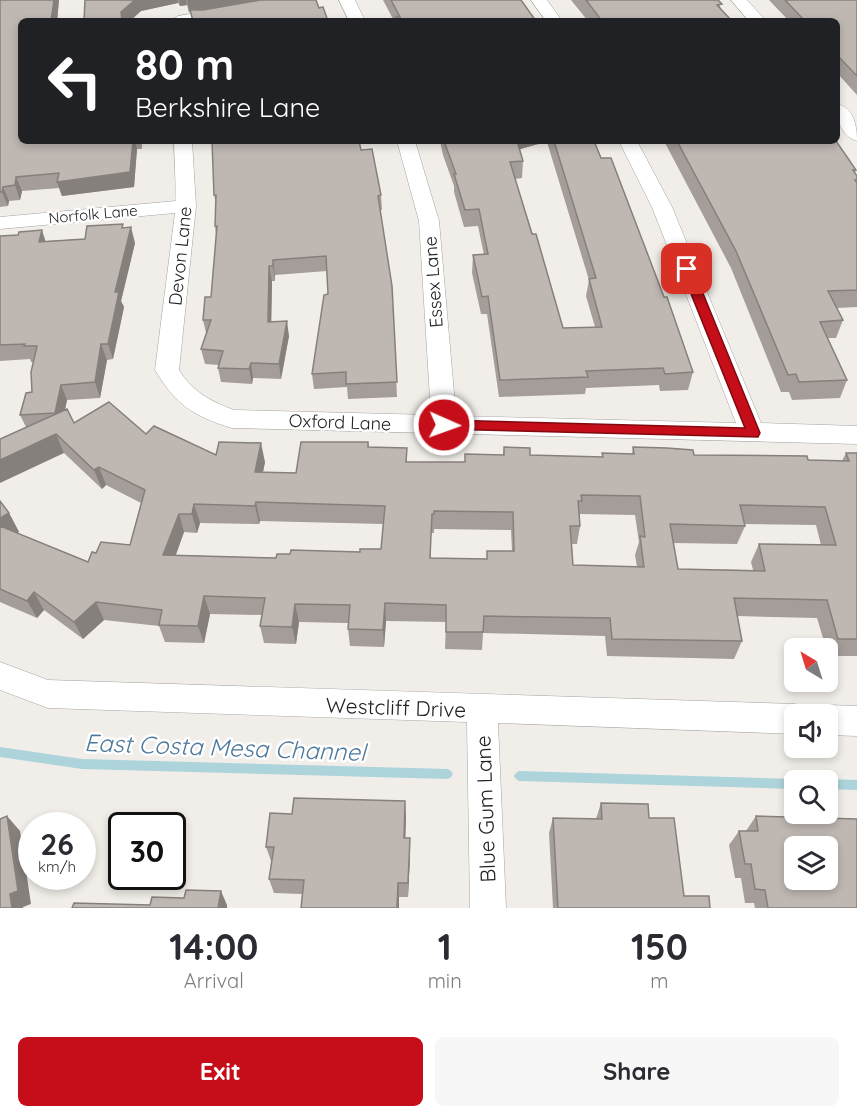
<!DOCTYPE html>
<html lang="en">
<head>
<meta charset="utf-8">
<style>
	:root { --surface:#fff; --page:#f7f7f7; --text:#2b2b33; --muted:#7c7c81; --accent:#c50e19 }
	body { margin:0; font-family:Quicksand,sans-serif; background:var(--page); color:var(--text); height:100vh; display:flex; flex-direction:column; font-size:22px; white-space:nowrap }
	* { box-sizing:border-box; margin:0 }
	p { font-size:20px; color:var(--muted) }
	.icon { flex:none; width:33px; height:33px; fill:none; stroke:currentColor; stroke-width:2; stroke-linecap:round; stroke-linejoin:round }
	.map { position:relative; height:908px; overflow:hidden }
	.side { display:flex; flex-direction:column; background:var(--surface); flex:1 }
	.side>* { flex:none }
	.banner { position:absolute; left:18px; top:18px; width:822px; height:126px; border-radius:9px; box-shadow:0 3px 9px #0003; background:#202124; color:#fff; overflow:hidden }
	.needle { width:39px; rotate:322deg }
	.buttons { position:absolute; left:784px; top:638px; display:grid; gap:12px }
	.buttons a { display:grid; place-items:center; width:54px; height:54px; border-radius:9px; background:var(--surface); box-shadow:0 3px 9px #0003; font-size:30px }
	.speed { position:absolute; left:18px; top:812px; display:flex; gap:12px; font-size:30px; font-weight:700; text-align:center }
	.speed>* { display:grid; place-content:center; width:78px; height:78px; border-radius:50%; background:var(--surface); box-shadow:0 3px 9px #0003; line-height:1 }
	.speed small { font-size:15px; font-weight:400 }
	.speed .limit { border:3px solid #111; border-radius:9px; background:#fff; color:#111 }
	.pin { position:absolute; display:grid; place-items:center; width:51px; height:51px; color:#fff; margin:-26px; border-radius:12px; box-shadow:0 3px 9px #0006 }
	.me { position:absolute; width:66px; margin:-33px; rotate:92deg; stroke-linejoin:round; filter:drop-shadow(0 0 4px #0008) }
	.turn { display:flex; align-items:center; gap:21px; height:126px; padding:0 18px; font-size:27px }
	.turn .icon { width:78px; height:78px; stroke-width:2.5 }
	.turn b { display:block; font-size:42px; line-height:51px }
	.eta { display:flex; justify-content:space-evenly; align-items:center; height:102px; text-align:center }
	.eta b { font-size:36px; font-weight:700; line-height:42px }
	.button { display:flex; gap:12px; margin-top:auto; padding:12px 18px }
	.button a { flex:1; height:69px; border-radius:9px; background:var(--accent); color:#fff; font-size:24px; font-weight:700; line-height:69px; text-align:center }
	.button a+a { background:var(--page); color:var(--text) }
	.map>svg:first-child { display:block }
	.lines { fill:none; stroke-linecap:round; stroke-linejoin:round }
	.stream { fill:#add3db; fill-rule:evenodd }
	.minor-casing { stroke:#a3a3a3; stroke-width:1 }
	.minor { fill:#fff; fill-rule:evenodd }
	.wall { fill:#a49d99; fill-rule:evenodd }
	.shaded-wall { fill:#86807d }
	.building { fill:#bfb7b2; stroke:#86807d; stroke-width:1.5; fill-rule:evenodd }
	.route { fill:#c50e19; stroke:#800910; stroke-width:1.5 }
	.labels { text-anchor:middle; dominant-baseline:central; stroke-width:5; stroke-linejoin:round; paint-order:stroke }
	.far-street-label { font-size:15px; fill:#222; stroke:#fff }
	.street-label { font-size:18px; fill:#222; stroke:#fff }
	.near-street-label { font-size:21px; fill:#222; stroke:#fff }
	.near-water-label { font-size:24px; font-style:italic; fill:#4c799c; stroke:#fff }
</style>
</head>
<body>
<div class="map">
<svg width="857" height="908" viewBox="0 0 857 908">
	<rect width="100%" height="100%" fill="#f1eee9"/>
	<g class="lines">
		<g class="stream">
			<polygon points="0,747 82,759 448,769 451,771 453,774 451,777 448,779 82,769 0,757"/>
			<polygon points="519,771 795,779 797,780 795,780 795,789 519,781 516,779 514,776 516,773"/>
			<polygon points="828,779 857,780 857,790 828,789 828,780 826,780"/>
		</g>
		<g class="minor-casing">
			<g id="minor">
				<polygon points="339,0 355,0 365,21 349,21"/>
				<polygon points="531,0 547,0 562,21 546,21"/>
				<polygon points="731,0 747,0 766,21 749,21"/>
				<polygon points="226,8 234,13 232,16 206,21 170,21 178,16"/>
				<path d="M837,104C854,108 857,126 857,141C840,136 837,118 837,104Z"/>
				<path d="M174,141H192L196,206L179,370C193,392 210,401 234,410L431,415L419,221L397,141H415L439,221L456,416L736,423L652,207L619,141H637L672,207L761,423L857,426V444L232,428C193,416 176,405 155,370L175,213L0,229V217L176,201Z"/>
				<polygon points="0,662 48,680 795,704 806,709 808,714 795,714 795,734 498,723 506,908 470,908 467,722 48,708 0,690"/>
				<polygon points="828,705 857,706 857,736 828,735 828,714 815,714 817,710"/>
			</g>
		</g>
		<use href="#minor" class="minor"/>
	</g>
	<g class="wall">
		<polygon points="0,0 59,0 57,21 21,21 21,141 142,141 142,149 137,149 134,187 62,196 59,188 22,191 20,200 9,201 8,206 0,207"/>
		<polygon points="85,0 259,0 319,8 328,21 192,21 191,12 189,12 187,5 180,6 178,3 141,11 130,21 84,21"/>
		<polygon points="383,0 521,0 536,21 394,21"/>
		<polygon points="571,0 718,0 721,9 732,21 588,21"/>
		<polygon points="769,0 857,0 857,95 837,73 837,21 789,21"/>
		<path d="M440,141H594L693,372L688,390L660,391L659,385L586,388L585,394L499,397L487,314H481L472,273L473,255H484L478,226L464,227L454,192V186L443,155ZM547,142L589,280L586,296L595,327L563,328L515,179L522,178L523,161L520,149Z"/>
		<polygon points="664,141 836,141 856,170 855,173 857,176 857,307 837,308 843,320 836,338 828,338 847,380 840,398 792,400 789,392 781,392 731,268"/>
		<polygon points="361,150 381,195 382,210 380,210 392,286 397,397 348,399 347,387 314,389 312,374 328,294 327,271 275,275 275,281 272,281 271,322 289,336 281,379 253,378 252,384 221,382 218,368 219,365 205,364 201,349 206,333 203,320 211,297 216,235 215,226 216,203 214,195"/>
		<path d="M124,228L135,243L121,301L124,307L113,359L107,360L100,398L67,400L65,410L74,423L146,434L216,455L265,462L263,472L296,473L368,442L369,447L407,448V462H465L503,455L504,447L530,455L602,457V453L632,454L633,447L694,455L842,461L846,453H857V656H828V648H826L817,618L737,616L742,641L734,659L607,656L605,636L483,633L482,650L445,649L446,622L386,621L384,647L350,646L348,629V623L299,622L296,644L264,643L260,626L262,615L210,614L204,643L165,642L159,626L104,620L83,639L44,610L37,618L0,602V501L9,513L19,532L17,533L88,562L96,553L130,545L141,503L106,485L102,489L64,453L26,427L20,415L32,392L33,362H31L30,359L0,361V236L46,241L85,239ZM580,514L635,515L639,542L635,555L637,567L573,565L572,544H577L580,526ZM260,521L383,524L381,549L360,552L290,554L276,558L176,555L184,532L197,533L200,523L259,524ZM744,524L816,525L821,545L759,544L751,562L753,570L678,569L673,543L737,544L745,526ZM434,529L511,530L512,551H487V559L431,558V533H434Z"/>
		<polygon points="601,803 649,818 684,896 710,908 553,908 549,833 553,818 596,819"/>
		<polygon points="406,816 405,838 410,853 408,897 399,897 399,908 301,908 302,894 274,893 269,879 272,861 271,861 266,847"/>
		<polygon points="756,816 857,908 755,908 754,903 745,903 741,878 735,878 729,845 739,831 746,831"/>
	</g>
	<g class="shaded-wall">
		<polygon points="54,0 59,0 57,21 51,21"/>
		<polygon points="135,0 178,0 178,3 141,11 130,21 122,21 121,12"/>
		<polygon points="179,0 186,0 187,5 180,6"/>
		<polygon points="187,0 259,0 189,12"/>
		<polygon points="133,141 135,141 137,149 134,187 62,196 57,182"/>
		<polygon points="515,141 547,141 514,151"/>
		<polygon points="16,177 22,191 20,200 15,185"/>
		<polygon points="3,187 9,201 8,206 2,192"/>
		<polygon points="131,227 135,243 121,301 124,307 113,359 108,344 115,292"/>
		<polygon points="42,230 47,246 39,242"/>
		<polygon points="273,260 275,275 275,281 273,266"/>
		<polygon points="269,266 272,281 271,337 268,322"/>
		<polygon points="287,321 289,336 281,379 279,364"/>
		<polygon points="101,344 107,360 100,398 95,382"/>
		<polygon points="251,363 253,378 252,384 249,369"/>
		<polygon points="61,385 67,400 61,428 55,413"/>
		<polygon points="56,434 64,453 0,483 0,460"/>
		<polygon points="261,443 265,462 259,491 255,472"/>
		<polygon points="99,467 106,485 102,489 94,470"/>
		<polygon points="256,502 260,521 259,524 255,506"/>
		<polygon points="194,504 200,523 197,533 192,514"/>
		<polygon points="9,513 19,532 2,541 0,538 0,518"/>
		<polygon points="179,514 184,532 169,573 163,555"/>
		<polygon points="34,592 44,610 37,618 27,601"/>
		<polygon points="204,596 210,614 204,643 198,626"/>
		<polygon points="96,602 104,620 83,639 74,622"/>
		<polygon points="385,603 386,621 384,647 383,630"/>
		<polygon points="295,604 299,622 296,644 292,627"/>
		<polygon points="405,801 406,816 405,853 404,838"/>
		<polygon points="7,816 20,831 31,904 23,907 23,908 12,908 10,894"/>
		<polygon points="410,838 410,853 408,897 408,883"/>
		<polygon points="398,883 399,897 399,908 397,908"/>
		<polygon points="221,891 227,905 227,908 218,908"/>
	</g>
	<g class="building">
		<polygon points="0,0 54,0 51,21 21,21 21,141 133,141 130,172 57,182 59,173 16,177 15,185 3,187 2,192 0,192"/>
		<polygon points="85,0 135,0 121,12 122,21 84,21"/>
		<polygon points="261,0 316,0 319,8 323,7 328,21 193,21 190,10 203,10"/>
		<polygon points="391,0 521,0 536,21 398,21 396,17 400,17"/>
		<polygon points="586,0 718,0 722,4 717,5 732,21 602,21"/>
		<polygon points="785,0 857,0 857,76 837,55 837,21 805,21"/>
		<polygon points="212,141 359,141 361,150 372,149 381,195 378,196 392,286 397,382 346,384 346,372 312,374 324,295 328,294 326,256 273,260 273,266 269,266 268,322 287,321 279,364 251,363 249,369 218,368 223,351 201,349 211,320 203,320 205,297 211,297 217,226 215,226 216,195 214,195"/>
		<polygon points="444,141 517,141 523,161 510,162 532,234 536,234 563,328 602,327 589,279 596,278 554,141 594,141 601,158 611,158 664,297 667,297 693,372 665,374 663,368 586,371 588,377 500,380 488,296 482,297 473,255 488,254 479,209 465,210 454,174 456,174"/>
		<polygon points="677,141 836,141 845,154 856,170 853,170 857,176 857,180 855,180 857,183 857,290 828,291 843,320 820,322 847,380 799,382 796,374 788,375 736,251"/>
		<polygon points="123,224 122,228 131,227 115,292 119,292 108,344 101,344 95,382 61,385 55,413 20,415 26,393 32,392 31,372 37,346 24,346 25,344 0,345 0,236 18,235 19,232 42,230 39,242 85,239 87,226"/>
		<path d="M109,402L146,434L154,426L216,455L219,442L261,443L255,472L296,473L301,442H368V447L407,448L406,462H465V454L504,455V447L530,448V455L603,457L602,453L634,454L633,447L667,448L693,450L694,455L807,456L808,460L849,461L846,453H857V639H838L827,600L734,598L742,641L612,639L610,618L484,616L483,632H446V605L385,603L383,630L348,629L350,605L295,604L292,627L260,626L265,598L204,596L198,626L159,625L162,610L96,602L74,622L34,592L27,601L0,589V526L88,562L92,552L96,553L101,542L130,545L145,490L99,467L94,470L56,434L0,460V439L67,409L74,423ZM581,495L640,496L645,537L640,536L644,567L573,565L570,526H580L578,501H582ZM256,502L385,506L381,549H360V552L291,550L290,554H277L276,558L163,555L179,514H192L194,504L255,506ZM740,505L825,507L836,545L759,544L765,571L678,569L670,524L745,526ZM434,511L513,512L514,551H487V559L430,558L432,514H434Z"/>
		<polygon points="0,501 9,513 0,518"/>
		<polygon points="294,798 405,801 404,838 410,838 408,883 398,883 397,908 301,908 304,880 269,879 274,847 266,847 270,813 292,814"/>
		<polygon points="601,803 648,804 649,818 674,818 684,896 709,896 710,908 558,908 553,818 602,819"/>
		<polygon points="7,816 18,891 10,894 12,908 0,908 0,819"/>
		<path d="M756,816L857,819V908H768L765,890L755,889L751,864H745L739,831H758ZM795,846H828V879H795Z"/>
		<polygon points="186,890 221,891 218,908 72,908 74,903 150,905 152,897 184,898"/>
	</g>
	<polygon class="route" points="687,265 693,269 760,433 758,437 439,429 437,425 439,422 444,420 745,428 681,269"/>
	<g class="labels">
		<g class="far-street-label">
			<text transform="translate(93 214) rotate(-5)">Norfolk Lane</text>
		</g>
		<g class="street-label">
			<text transform="translate(180 256) rotate(-84)">Devon Lane</text>
			<text transform="translate(433 282) rotate(-94)">Essex Lane</text>
			<text transform="translate(340 422) rotate(2)">Oxford Lane</text>
		</g>
		<g class="near-street-label">
			<text transform="translate(396 707) rotate(2)">Westcliff Drive</text>
			<text transform="translate(485 809) rotate(-92)">Blue Gum Lane</text>
		</g>
		<g class="near-water-label">
			<text transform="translate(225 747) rotate(2)">East Costa Mesa Channel</text>
		</g>
	</g>
</svg>
<div class="buttons">
<a><svg class="needle" viewBox="-14 -14 28 28"><path d="M0-13l5 13h-10z" fill="#e53935"/><path d="M0 13l5-13h-10z" fill="#7c7c81"/></svg></a>
<a><svg class="icon" aria-label="sound" viewBox="0 0 24 24"><path d="M4 9h4l5-4v14l-5-4H4zM17 9q2 3 0 6"/></svg></a>
<a><svg class="icon" aria-label="search" viewBox="0 0 24 24"><circle cx="10" cy="10" r="6"/><path d="M15 15l6 6"/></svg></a>
<a><svg class="icon" aria-label="layers" viewBox="0 0 24 24"><path d="M12 4l9 5-9 5-9-5zM3 14l9 5 9-5"/></svg></a>
</div>
<div class="speed"><div>26<small>km/h</small></div><div class="limit">30</div></div>
<div class="pin" style="left:687px;top:269px;background:#d93025"><svg class="icon" aria-label="arrive" viewBox="0 0 24 24"><path d="M6 21V4h12l-3 4 3 4H6"/></svg></div>
<svg class="me" style="left:444px;top:425px" viewBox="-20 -20 40 40"><circle r="17" fill="#c50e19" stroke="#fff" stroke-width="3"/><path d="M0-11L8 9 0 5-8 9z" fill="#fff"/></svg>
<div class="banner">
<div class="turn"><svg class="icon" aria-label="left" viewBox="0 0 24 24"><path d="M17 20v-9H6M10 6l-5 5 5 5"/></svg><div><b>80 m</b>Berkshire Lane</div></div>
</div>
</div>
<section class="side">
<div class="eta">
<div><b>14:00</b><p>Arrival</p></div>
<div><b>1</b><p>min</p></div>
<div><b>150</b><p>m</p></div>
</div>
<div class="button"><a>Exit</a><a>Share</a></div>
</section>
</body>
</html>
